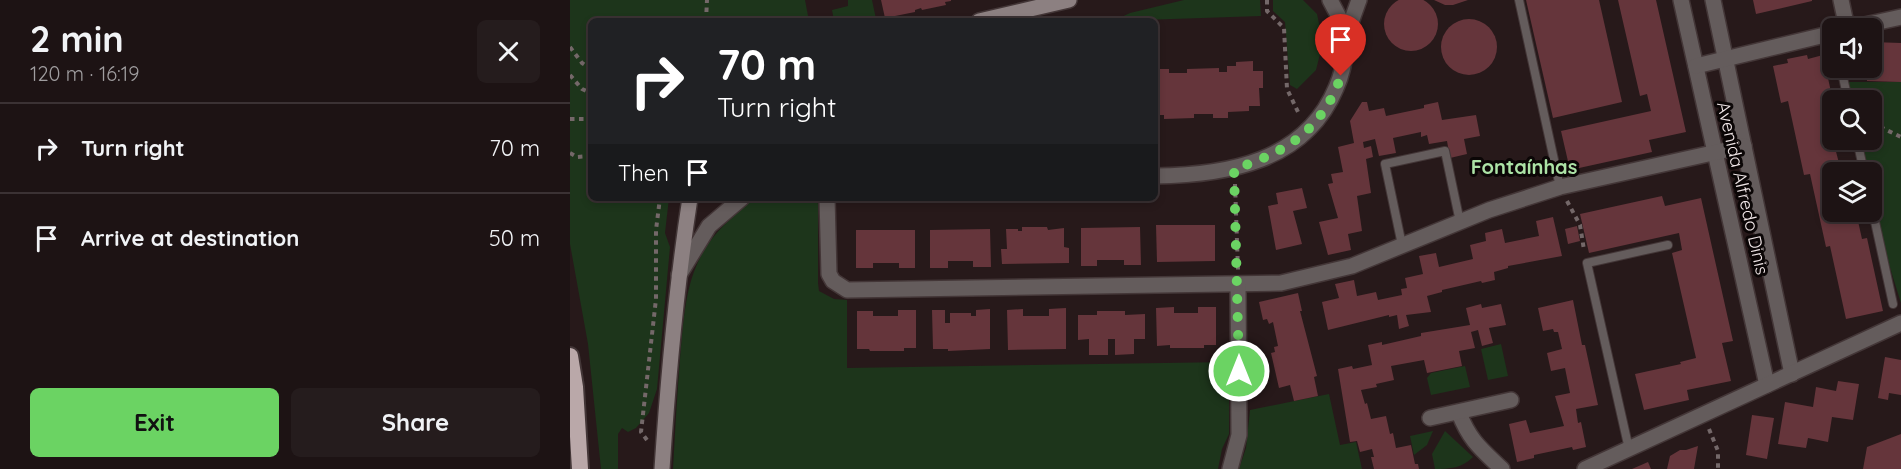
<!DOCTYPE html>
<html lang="en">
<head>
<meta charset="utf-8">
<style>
	:root { --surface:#1d1314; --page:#251c1d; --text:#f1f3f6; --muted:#a09ea0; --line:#3b3234; --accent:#6bd363 }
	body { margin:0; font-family:Quicksand,sans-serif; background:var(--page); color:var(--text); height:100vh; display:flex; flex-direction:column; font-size:22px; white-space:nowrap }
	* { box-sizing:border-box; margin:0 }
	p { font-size:20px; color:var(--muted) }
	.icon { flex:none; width:33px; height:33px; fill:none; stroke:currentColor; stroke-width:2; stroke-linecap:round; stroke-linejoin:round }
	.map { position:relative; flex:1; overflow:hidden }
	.sheet { display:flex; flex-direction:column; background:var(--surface); width:570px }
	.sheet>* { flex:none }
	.top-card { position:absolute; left:18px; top:18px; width:570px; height:183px; border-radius:9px; box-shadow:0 3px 9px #0003,0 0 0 2px var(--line); background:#202124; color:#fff; overflow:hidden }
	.fabs { position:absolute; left:1252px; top:18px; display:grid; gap:12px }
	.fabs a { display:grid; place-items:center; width:60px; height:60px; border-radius:9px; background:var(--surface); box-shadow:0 3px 9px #0003,0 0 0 2px var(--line); font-size:30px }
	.pin { position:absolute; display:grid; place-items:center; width:51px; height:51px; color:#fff; margin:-62px -26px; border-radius:50% 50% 50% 0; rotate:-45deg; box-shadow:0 0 6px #0007 }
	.pin .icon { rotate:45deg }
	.me { position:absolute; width:66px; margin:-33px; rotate:0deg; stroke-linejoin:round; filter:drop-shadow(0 0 4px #0008) }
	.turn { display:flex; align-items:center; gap:21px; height:126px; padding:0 30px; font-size:27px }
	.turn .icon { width:78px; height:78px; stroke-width:2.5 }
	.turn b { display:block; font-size:42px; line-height:51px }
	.then { display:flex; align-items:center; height:57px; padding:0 30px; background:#0003; gap:12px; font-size:22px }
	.round { display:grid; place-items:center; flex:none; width:63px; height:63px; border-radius:9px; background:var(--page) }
	.head { display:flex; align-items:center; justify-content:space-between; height:102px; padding:0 30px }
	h1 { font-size:36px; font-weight:700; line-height:45px }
	.primary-button { display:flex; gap:12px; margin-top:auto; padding:12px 30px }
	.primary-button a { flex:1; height:69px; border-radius:9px; background:var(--accent); color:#111; font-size:24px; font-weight:700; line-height:69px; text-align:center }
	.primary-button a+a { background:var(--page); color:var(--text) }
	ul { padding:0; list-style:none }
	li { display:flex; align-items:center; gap:18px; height:90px; padding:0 30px; border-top:2px solid var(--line) }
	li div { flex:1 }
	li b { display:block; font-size:22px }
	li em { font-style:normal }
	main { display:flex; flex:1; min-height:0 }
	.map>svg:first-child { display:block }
	.green { fill:#1d351b }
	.building { fill:#65353b }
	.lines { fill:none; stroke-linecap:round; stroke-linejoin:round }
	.service-casing { stroke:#433637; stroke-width:10 }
	.minor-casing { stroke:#433637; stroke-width:18 }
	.secondary-casing { stroke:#433637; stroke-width:18 }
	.trunk-casing { stroke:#433637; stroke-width:20 }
	.path { stroke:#746869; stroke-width:4; stroke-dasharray:4.5 4.5; stroke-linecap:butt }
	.service { stroke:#645c5c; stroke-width:8 }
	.minor { stroke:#645c5c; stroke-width:15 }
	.secondary { stroke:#8c8081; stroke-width:15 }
	.trunk { stroke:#baa8a9; stroke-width:16 }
	.route { stroke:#6bd363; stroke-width:10; stroke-dasharray:0 18 }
	.labels { text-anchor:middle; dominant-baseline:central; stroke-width:6; stroke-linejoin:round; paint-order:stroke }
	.street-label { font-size:18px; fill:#f1e7e8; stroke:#0b0606 }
	.neighbourhood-label { font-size:20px; font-weight:bold; fill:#ace3a6; stroke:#0b0606 }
</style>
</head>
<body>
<main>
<section class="sheet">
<div class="head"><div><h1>2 min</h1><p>120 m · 16:19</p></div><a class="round"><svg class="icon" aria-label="close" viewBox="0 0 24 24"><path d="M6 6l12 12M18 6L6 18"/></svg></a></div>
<ul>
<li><svg class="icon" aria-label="right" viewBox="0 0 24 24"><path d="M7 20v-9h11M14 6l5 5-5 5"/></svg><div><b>Turn right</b></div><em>70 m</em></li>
<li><svg class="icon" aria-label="arrive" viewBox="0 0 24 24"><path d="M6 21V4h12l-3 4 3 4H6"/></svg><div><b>Arrive at destination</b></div><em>50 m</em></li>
</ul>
<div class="primary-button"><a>Exit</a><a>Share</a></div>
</section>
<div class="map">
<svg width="1331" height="469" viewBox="0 0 1331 469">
	<rect width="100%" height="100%" fill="#27191a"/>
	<g class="green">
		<polygon points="0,0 235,0 239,21 21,21 21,198 99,198 95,233 100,247 87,389 79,413 66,428 58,432 52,428 48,434 48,469 31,469 18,344 0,244"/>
		<polygon points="278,0 302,0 306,19 295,21 264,21 262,10 278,6"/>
		<polygon points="614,0 690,0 691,16 543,21 560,13"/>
		<polygon points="703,0 733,0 747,14 753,42 746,70 727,89 720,85 715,22 703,11"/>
		<path d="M1277,82H1331V303C1318,260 1302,218 1302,172H1297L1290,140H1302V100H1281Z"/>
		<path d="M187,198L246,199L248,204V283L249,291L264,299L277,300V368L659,362V434L652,449L648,469H103C105,432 107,396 110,359C115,303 116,257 162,218C170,211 177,203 187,198Z"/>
		<polygon points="931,344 938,376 918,380 911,349"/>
		<polygon points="895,366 900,387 861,395 857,378 861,373"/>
		<polygon points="759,394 770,445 786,442 792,469 669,469 676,448 680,410"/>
		<polygon points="863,431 857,445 844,455 840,436"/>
		<path d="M875,431L903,457C892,468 880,469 865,469L862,454Z"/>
	</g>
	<g class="building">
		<circle cx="841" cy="24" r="27"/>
		<polygon points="311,0 381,0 381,1 375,2 376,5 352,10 351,8 345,10 345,12 315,18"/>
		<polygon points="864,0 898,0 883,5 875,5"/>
		<polygon points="956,0 1029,0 1052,102 983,118"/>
		<polygon points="1048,0 1086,0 1116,132 1079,140 1082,152 1000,170 991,131 1081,111 1077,94 1070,96"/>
		<polygon points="1183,0 1242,0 1242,1 1186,14"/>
		<circle cx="899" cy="47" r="28"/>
		<polygon points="1302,42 1331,43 1331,82 1297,81 1297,68 1302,68"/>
		<polygon points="1237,55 1238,59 1253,55 1261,92 1254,93 1263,140 1270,167 1276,166 1277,172 1263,172 1263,212 1286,212 1292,239 1297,238 1313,311 1276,319 1260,246 1256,247 1240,174 1234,175 1218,101 1211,103 1203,66 1218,63 1217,59"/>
		<polygon points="683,61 683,71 693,71 693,88 689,88 690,106 679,106 679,111 658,112 658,118 643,118 643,114 624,114 624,118 594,119 594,115 585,115 585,69 599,69 599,73 617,73 617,69 649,68 649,72 657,72 657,66 666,66 666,62"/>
		<polygon points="1307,96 1311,108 1302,110 1302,100 1291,100"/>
		<polygon points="792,102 797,102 799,111 814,108 816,116 854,108 854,105 868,102 872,120 906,115 910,136 894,139 897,154 880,158 877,141 859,144 857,135 851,137 851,132 823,138 826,153 809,156 805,139 793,142 794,148 801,146 803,157 796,159 801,193 787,196 792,231 778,234 781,250 758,255 749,222 768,218 758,184 763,183 761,174 773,172 768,147 784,143 780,121"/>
		<polygon points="732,188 737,208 723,211 732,244 706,250 698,206 708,204 706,193"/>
		<polygon points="1092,196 1095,206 1131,198 1163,341 1152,343 1161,381 1117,390 1119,400 1074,410 1065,374 1111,364 1110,362 1126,358 1102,253 1112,250 1109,233 1019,253 1010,214"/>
		<polygon points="983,217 992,256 938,266 938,268 924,272 925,280 912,283 911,281 872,290 872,292 857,296 861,312 836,315 839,326 829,329 827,315 819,317 819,315 758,330 752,302 769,298 765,284 784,280 787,296 806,292 808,300 832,295 831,289 837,288 835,278 853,274 849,256 866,253 869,267 903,259 900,245 916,241 915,233 932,229 935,243 969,236 966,221"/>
		<polygon points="586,225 645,225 645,261 587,262"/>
		<polygon points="1007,226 1010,241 998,244 995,229"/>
		<polygon points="452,227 477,227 478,230 494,228 494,247 499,248 499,263 432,264 431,249 437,249 436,229 448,229 448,231 452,231"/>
		<polygon points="570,227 571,265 554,265 554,260 527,260 527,266 511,266 511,228"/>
		<polygon points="420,229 421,267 403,267 403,261 378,261 378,268 360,268 360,230"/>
		<polygon points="286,230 345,230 345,268 329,268 329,263 303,263 303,268 286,268"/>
		<polygon points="728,293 732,311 730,311 747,376 744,377 748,396 724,401 720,385 709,388 701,353 705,352 704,347 708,346 703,322 699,324 697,319 693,320 689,302"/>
		<polygon points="1003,300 1012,345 1015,345 1028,405 1006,409 1008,423 1011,422 1016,447 1003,450 1002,447 964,455 964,458 947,462 939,424 956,420 960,433 994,426 985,396 1000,393 995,368 981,371 977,353 992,349 988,332 984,332 983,329 973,331 968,308"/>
		<polygon points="911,304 912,308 931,304 936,325 919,328 923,343 912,346 908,330 901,332 905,348 889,351 892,366 857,373 854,360 821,366 824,380 806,384 807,387 791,390 795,404 797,403 801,419 816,416 820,434 823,433 826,448 841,445 845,464 848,464 849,469 804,469 801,457 804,457 802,449 790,452 787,441 780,442 768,369 782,366 783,369 802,365 798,345 812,342 812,345 851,336 851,333 900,325 896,308"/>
		<polygon points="604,307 604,313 628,313 628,307 646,307 646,345 634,345 634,348 600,348 600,345 587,346 586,308"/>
		<polygon points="496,308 496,349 438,350 437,310 453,309 453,316 479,316 479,309"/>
		<polygon points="420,309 420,349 378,351 378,349 363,349 362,310 375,310 375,323 380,323 380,313 401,313 401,316 406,316 406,310"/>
		<polygon points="328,310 346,310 346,348 334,348 334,351 300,351 299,349 287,349 287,311 303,311 303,316 328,316"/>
		<polygon points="527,311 555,311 555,315 575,314 575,339 564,339 564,354 545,355 545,339 538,339 538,355 519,355 519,339 508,340 508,315 527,315"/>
		<polygon points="1315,357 1331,360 1331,395 1319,393 1318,400 1308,398"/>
		<polygon points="1268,381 1289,384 1283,420 1262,417 1258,442 1238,438 1236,448 1208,444 1215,402 1243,407 1246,387 1266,391"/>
		<polygon points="1182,415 1204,418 1197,459 1176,455"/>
		<polygon points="1331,434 1331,469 1293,469 1297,447"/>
		<polygon points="1128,446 1124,469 1097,469 1100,456 1110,450 1116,450"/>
		<polygon points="1078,462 1081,469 1062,469"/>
	</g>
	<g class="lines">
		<g class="service-casing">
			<g id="service">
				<polyline points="949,0 990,187"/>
				<polyline points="1271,68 1278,100"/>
				<polyline points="1287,140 1294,172"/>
				<polyline points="1302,208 1323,304"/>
				<polyline points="832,245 815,164 875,151 890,222"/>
				<polyline points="1059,449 1017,263 1098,245"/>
			</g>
		</g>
		<g class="minor-casing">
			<g id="minor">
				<polyline points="760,0 778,34"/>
				<polyline points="1111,0 1197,385"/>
				<polyline points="1143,0 1222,374"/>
				<polyline points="1271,0 1277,28"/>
				<polyline points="1281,28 1331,17"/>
				<polyline points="1126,66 1263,33"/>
				<path d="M585,176C657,175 735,162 766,88C775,68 774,55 778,35C780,23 785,11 789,0"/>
				<polyline points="257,198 259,274 263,281 277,290 711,283 782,266 919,210 990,187 1174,146"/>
				<polyline points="109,275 139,226 172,198"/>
				<path d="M889,413C900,441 911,449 932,469"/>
				<polyline points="860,418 941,400"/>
				<polyline points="660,469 669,435 668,285"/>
				<polyline points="1015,469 1331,323"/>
			</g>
		</g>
		<g class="secondary-casing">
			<g id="secondary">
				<polyline points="409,21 499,0"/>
				<path d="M92,469C98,378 106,288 120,198"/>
			</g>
		</g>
		<g class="trunk-casing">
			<polyline id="trunk" points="0,356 5,387 10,469"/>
		</g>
		<g class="path">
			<polyline points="697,0 697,11 714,28 717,89 729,114"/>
			<polyline points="136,21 137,0"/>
			<polyline points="0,47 12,63 21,69"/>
			<polyline points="0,75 12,89 21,93"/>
			<polyline points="0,119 21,119"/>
			<polyline points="1302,123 1331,137"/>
			<polyline points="0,153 7,157 21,156"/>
			<polyline points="665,184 668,270"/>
			<polyline points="997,201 1010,225 1014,250"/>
			<polyline points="1139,429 1148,451 1148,469"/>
			<polyline points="77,440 71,432 86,299 86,230 90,198"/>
		</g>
		<use href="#service" class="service"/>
		<use href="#minor" class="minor"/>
		<use href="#secondary" class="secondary"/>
		<use href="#trunk" class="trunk"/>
	</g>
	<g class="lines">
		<path class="route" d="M669,371L664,169C717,152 752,130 771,76"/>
	</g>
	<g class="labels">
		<g class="street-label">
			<text transform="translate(1173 188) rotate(77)">Avenida Alfredo Dinis</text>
		</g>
		<g class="neighbourhood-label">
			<text x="954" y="166">Fontaínhas</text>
		</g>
	</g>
</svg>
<div class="fabs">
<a><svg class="icon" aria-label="sound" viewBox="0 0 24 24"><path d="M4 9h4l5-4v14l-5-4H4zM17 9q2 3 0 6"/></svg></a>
<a><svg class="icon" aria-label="search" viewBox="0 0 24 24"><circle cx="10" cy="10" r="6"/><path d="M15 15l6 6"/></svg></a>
<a><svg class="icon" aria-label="layers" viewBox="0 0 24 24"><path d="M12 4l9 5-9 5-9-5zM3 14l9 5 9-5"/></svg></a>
</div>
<div class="pin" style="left:771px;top:76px;background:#d93025"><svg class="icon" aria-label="arrive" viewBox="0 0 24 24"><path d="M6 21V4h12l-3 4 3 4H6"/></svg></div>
<svg class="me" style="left:669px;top:371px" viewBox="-20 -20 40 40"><circle r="17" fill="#6bd363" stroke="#fff" stroke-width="3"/><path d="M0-11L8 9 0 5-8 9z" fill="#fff"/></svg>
<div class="top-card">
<div class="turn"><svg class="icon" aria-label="right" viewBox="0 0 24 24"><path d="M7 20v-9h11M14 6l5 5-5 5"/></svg><div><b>70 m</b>Turn right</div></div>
<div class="then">Then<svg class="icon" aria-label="arrive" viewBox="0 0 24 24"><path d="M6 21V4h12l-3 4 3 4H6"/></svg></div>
</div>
</div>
</main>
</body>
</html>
